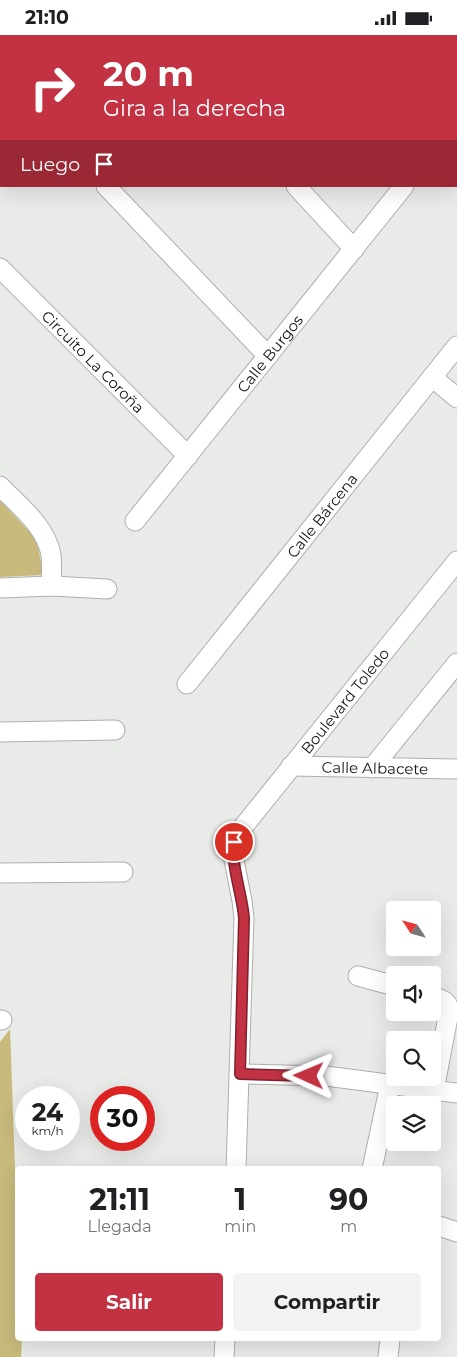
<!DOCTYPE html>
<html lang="es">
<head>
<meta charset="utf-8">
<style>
	:root { --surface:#fff; --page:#f2f2f2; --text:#202124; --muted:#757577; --accent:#c23243 }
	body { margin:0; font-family:Montserrat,sans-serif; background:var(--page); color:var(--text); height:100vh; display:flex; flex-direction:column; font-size:19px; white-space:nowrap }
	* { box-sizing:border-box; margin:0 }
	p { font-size:16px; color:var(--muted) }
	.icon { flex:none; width:28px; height:28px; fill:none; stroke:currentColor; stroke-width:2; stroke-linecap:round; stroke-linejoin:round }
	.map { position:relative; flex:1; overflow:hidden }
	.side { position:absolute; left:15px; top:1131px; width:426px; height:175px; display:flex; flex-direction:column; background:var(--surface); border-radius:5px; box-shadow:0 5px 20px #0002 }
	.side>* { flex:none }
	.banner { position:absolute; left:0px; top:0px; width:458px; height:152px; box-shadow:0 5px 20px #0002; background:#c23243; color:#fff; overflow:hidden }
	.needle { width:32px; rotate:306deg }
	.fabs { position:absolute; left:386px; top:866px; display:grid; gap:10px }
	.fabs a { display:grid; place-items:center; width:55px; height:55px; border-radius:5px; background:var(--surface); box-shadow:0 5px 20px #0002; font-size:25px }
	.speed { position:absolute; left:15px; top:1051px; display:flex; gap:10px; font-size:25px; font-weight:700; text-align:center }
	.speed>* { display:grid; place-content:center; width:65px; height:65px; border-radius:50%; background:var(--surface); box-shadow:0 5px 20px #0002; line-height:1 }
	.speed small { font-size:12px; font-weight:400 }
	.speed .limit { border:8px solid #d22; background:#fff; color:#111 }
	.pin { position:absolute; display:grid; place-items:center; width:42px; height:42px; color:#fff; margin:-21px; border:2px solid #fff; border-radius:50%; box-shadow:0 1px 5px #0007 }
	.me { position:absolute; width:55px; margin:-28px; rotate:271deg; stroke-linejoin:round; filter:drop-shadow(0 0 4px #0008) }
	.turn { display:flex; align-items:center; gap:18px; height:105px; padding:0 20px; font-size:22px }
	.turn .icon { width:65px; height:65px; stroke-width:2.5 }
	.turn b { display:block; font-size:35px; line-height:42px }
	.then { display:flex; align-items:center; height:48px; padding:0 20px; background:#0003; gap:10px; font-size:19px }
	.eta { display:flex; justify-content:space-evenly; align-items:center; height:85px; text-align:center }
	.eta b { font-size:30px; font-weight:700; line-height:35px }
	.button { display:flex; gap:10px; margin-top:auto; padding:10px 20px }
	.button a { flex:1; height:58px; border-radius:5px; background:var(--accent); color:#fff; font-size:20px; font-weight:700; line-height:58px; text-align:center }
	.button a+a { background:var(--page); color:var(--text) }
	.status { display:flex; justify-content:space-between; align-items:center; height:35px; padding:0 25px; background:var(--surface); direction:ltr }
	.status svg { height:14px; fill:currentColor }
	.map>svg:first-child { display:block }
	.green { fill:#c8ba7c }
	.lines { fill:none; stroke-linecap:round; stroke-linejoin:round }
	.street-casing { stroke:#adafad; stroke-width:21 }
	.street { stroke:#fff; stroke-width:19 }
	.route-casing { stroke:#7e202c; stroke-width:12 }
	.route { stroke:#c23243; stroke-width:9 }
	.labels { text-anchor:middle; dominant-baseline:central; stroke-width:4.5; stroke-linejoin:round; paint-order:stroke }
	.street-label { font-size:15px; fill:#131413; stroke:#fff }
</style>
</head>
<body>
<div class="status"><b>21:10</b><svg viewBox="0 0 49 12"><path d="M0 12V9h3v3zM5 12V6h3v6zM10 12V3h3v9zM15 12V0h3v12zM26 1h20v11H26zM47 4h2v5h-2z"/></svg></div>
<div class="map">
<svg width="457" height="1322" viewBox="0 0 457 1322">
	<rect width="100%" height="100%" fill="#e9ebe9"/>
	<g class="green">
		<polygon points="0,465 36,504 44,540 0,542"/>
		<polygon points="10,994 17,1189 18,1304 22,1304 21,1322 0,1322 0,1007"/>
	</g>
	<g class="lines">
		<g class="street-casing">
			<g id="street">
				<polyline points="156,0 157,1"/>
				<polyline points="339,0 340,1"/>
				<polyline points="0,61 1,61"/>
				<polyline points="456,87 457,86"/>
				<polyline points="106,151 268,321"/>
				<polyline points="296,151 354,214"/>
				<path id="s1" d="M0,233L188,421"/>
				<polyline points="432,342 457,363"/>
				<path d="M0,451C19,471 46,491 51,520C52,530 51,541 52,551"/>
				<path id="s2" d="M135,486L404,151"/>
				<polyline points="0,553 52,551 107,554"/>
				<path id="s3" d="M187,649L457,311"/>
				<polyline points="0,697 115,695"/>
				<path id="s4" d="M291,731L457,734"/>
				<polyline points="372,733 457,628"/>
				<polyline points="0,838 123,837"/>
				<polyline points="358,941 395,951"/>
				<path d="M432,962C442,964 449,966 449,977L434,1055"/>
				<polyline points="0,985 2,985"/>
				<polyline points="240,1039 326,1041 457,1058"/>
				<path id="s5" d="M236,1134L244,883L242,866L233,820L234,807L239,797L457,526"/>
				<polyline points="372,1134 390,1050"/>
				<polyline points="439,1191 457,1197"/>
				<polyline points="224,1322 225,1304"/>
				<polyline points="388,1322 390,1304"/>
			</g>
		</g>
		<use href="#street" class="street"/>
	</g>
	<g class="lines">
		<g class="route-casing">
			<path id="route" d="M234,807C231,832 242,858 244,883L240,1039L309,1041"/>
		</g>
		<use href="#route" class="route"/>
	</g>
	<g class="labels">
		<g class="street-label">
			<text stroke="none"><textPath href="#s2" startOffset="215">Calle Burgos</textPath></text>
			<text stroke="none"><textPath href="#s1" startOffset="132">Circuito La Coroña</textPath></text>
			<text stroke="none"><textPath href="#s3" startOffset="216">Calle Bárcena</textPath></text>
			<text stroke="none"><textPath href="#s5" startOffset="508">Boulevard Toledo</textPath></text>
			<text stroke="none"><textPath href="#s4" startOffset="84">Calle Albacete</textPath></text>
		</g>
	</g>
</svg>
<div class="fabs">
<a><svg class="needle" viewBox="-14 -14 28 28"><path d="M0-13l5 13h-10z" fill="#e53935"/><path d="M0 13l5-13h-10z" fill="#757577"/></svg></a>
<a><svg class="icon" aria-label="sound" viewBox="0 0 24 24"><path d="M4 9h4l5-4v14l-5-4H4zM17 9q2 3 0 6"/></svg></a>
<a><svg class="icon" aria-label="search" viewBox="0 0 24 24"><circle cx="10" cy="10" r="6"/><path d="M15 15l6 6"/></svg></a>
<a><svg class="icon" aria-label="layers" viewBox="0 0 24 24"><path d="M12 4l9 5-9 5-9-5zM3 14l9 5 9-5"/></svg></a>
</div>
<div class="speed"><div>24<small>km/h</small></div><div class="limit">30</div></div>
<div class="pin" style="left:234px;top:807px;background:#d93025"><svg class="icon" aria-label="arrive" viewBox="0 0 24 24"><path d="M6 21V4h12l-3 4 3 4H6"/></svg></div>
<svg class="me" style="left:309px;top:1041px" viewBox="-20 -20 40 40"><path d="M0-17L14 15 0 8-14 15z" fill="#c23243" stroke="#fff" stroke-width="4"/></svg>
<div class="banner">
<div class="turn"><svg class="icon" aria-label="right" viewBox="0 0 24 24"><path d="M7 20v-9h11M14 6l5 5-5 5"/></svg><div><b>20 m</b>Gira a la derecha</div></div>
<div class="then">Luego<svg class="icon" aria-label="arrive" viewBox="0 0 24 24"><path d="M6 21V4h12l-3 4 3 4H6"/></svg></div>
</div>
<section class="side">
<div class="eta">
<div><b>21:11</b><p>Llegada</p></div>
<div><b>1</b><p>min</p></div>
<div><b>90</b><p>m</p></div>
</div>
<div class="button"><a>Salir</a><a>Compartir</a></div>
</section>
</div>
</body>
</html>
